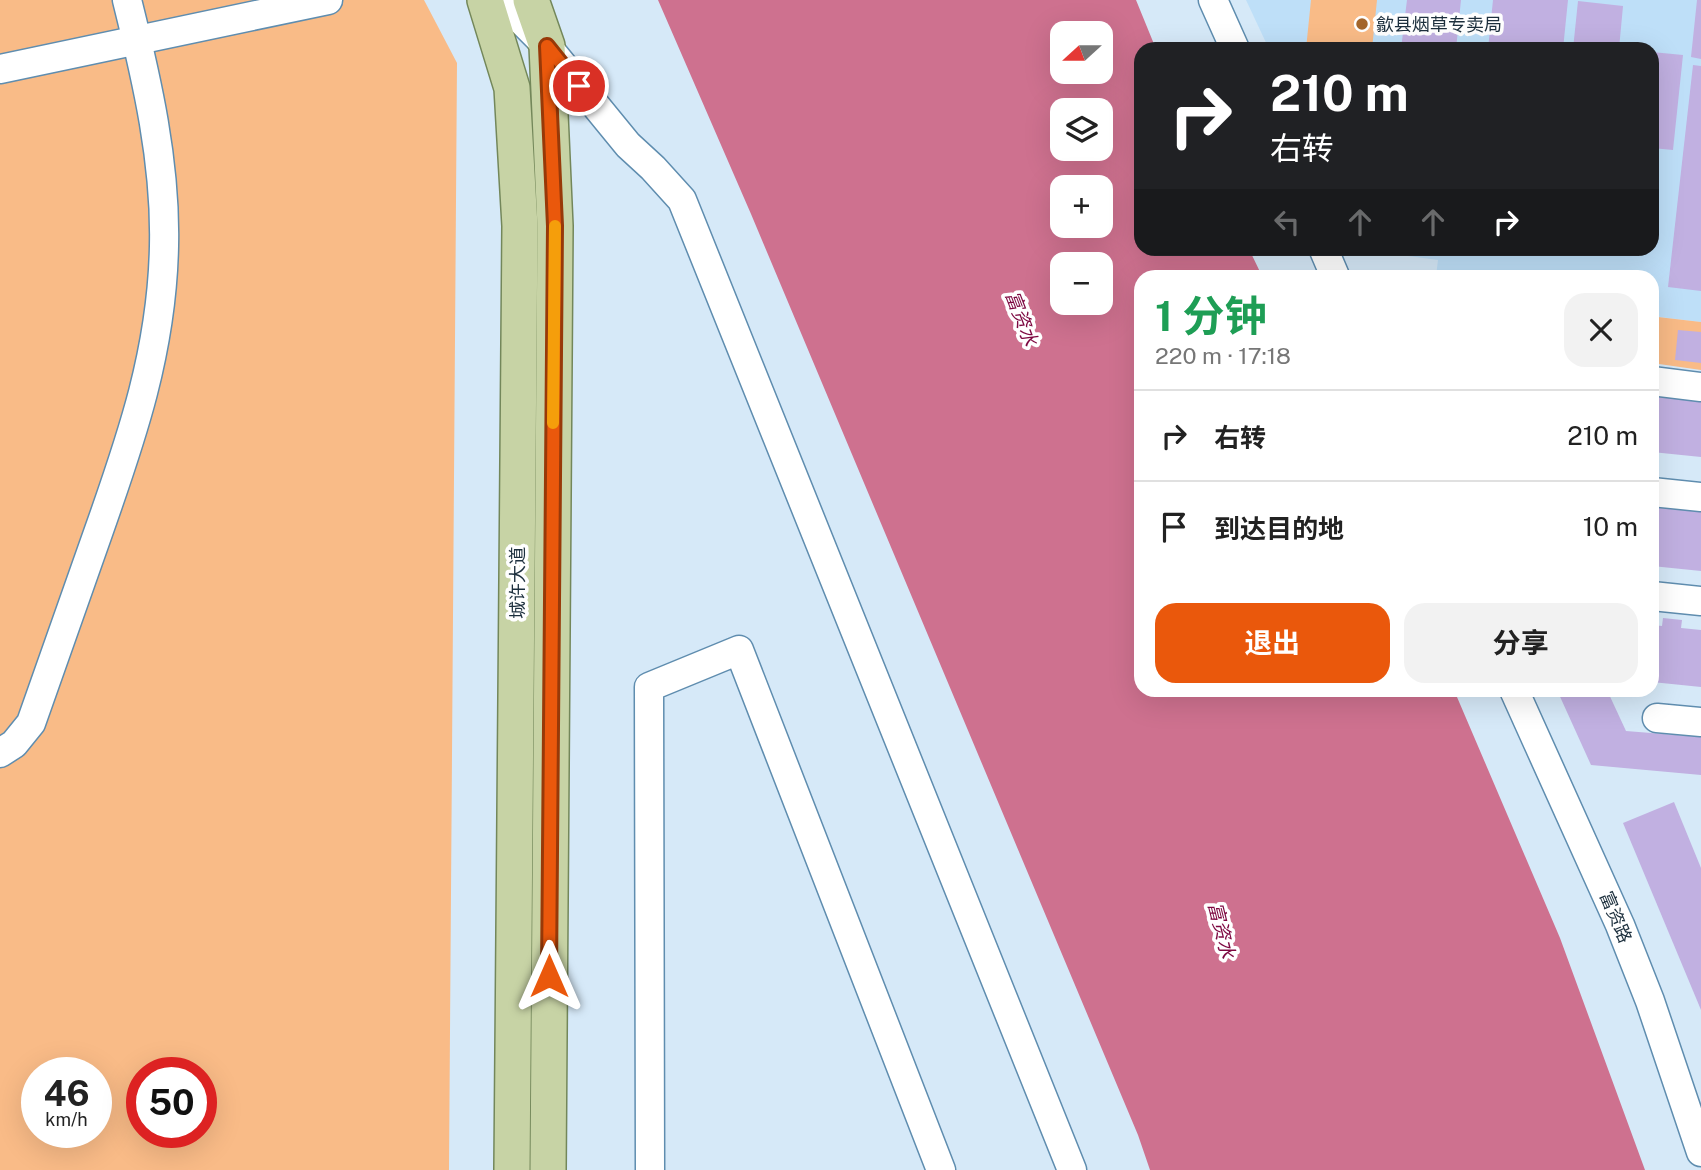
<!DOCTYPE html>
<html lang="zh">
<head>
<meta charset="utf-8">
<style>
	:root { --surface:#fff; --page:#f2f2f2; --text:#222; --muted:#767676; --line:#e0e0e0; --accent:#ea580c }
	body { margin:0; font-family:"Public Sans","Noto Sans SC",sans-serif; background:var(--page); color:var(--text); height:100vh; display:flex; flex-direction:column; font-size:26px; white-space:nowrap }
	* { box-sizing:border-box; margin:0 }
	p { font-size:23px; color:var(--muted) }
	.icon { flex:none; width:38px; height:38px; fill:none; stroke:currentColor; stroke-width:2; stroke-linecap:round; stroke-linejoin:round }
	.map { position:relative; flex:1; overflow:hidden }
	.side { position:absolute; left:1134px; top:270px; width:525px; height:427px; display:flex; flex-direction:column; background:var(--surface); border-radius:21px; box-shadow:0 7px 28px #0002 }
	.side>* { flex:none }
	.guide { position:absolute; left:1134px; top:42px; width:525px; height:214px; border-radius:21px; box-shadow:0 7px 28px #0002; background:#202124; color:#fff; overflow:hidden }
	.needle { width:46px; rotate:249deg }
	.tools { position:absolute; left:1050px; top:21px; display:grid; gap:14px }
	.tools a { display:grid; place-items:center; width:63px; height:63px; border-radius:14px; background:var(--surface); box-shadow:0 7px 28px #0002; font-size:35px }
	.speed { position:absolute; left:21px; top:1057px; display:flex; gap:14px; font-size:35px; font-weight:700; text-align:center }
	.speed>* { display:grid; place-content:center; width:91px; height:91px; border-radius:50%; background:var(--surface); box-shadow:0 7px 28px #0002; line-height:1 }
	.speed small { font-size:18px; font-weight:400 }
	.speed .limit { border:10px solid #d22; background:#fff; color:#111 }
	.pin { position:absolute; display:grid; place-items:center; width:60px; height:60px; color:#fff; margin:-30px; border:4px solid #fff; border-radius:50%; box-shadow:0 2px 7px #0007 }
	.me { position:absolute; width:77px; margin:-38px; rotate:0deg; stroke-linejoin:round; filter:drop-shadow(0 0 5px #0008) }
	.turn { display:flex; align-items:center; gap:24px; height:147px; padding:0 21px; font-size:32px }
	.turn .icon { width:91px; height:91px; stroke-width:2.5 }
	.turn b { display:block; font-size:49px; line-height:60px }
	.lanes { display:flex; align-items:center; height:66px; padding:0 21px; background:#0003; justify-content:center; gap:35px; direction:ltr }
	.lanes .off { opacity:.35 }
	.round { display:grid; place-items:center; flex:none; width:74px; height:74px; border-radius:21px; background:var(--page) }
	.overview { display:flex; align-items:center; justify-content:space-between; height:119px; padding:0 21px }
	h1 { font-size:42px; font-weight:700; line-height:52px; color:#1e9e55 }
	.action { display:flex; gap:14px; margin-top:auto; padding:14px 21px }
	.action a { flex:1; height:80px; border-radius:21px; background:var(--accent); color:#fff; font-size:28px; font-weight:700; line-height:80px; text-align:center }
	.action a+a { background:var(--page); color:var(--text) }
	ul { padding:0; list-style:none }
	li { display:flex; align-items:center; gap:21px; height:91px; padding:0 21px; border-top:2px solid var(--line) }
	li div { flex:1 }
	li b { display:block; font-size:26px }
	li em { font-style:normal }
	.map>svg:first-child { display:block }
	.built { fill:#bedff8 }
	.green { fill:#f9bb87; fill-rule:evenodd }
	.water { fill:#ce718f; fill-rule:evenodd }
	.building { fill:#c1b0e1 }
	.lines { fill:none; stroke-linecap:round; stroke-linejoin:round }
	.minor-casing { stroke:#5f8daf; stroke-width:31 }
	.major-casing { stroke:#73875a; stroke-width:38 }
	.minor { stroke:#fff; stroke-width:28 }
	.major { stroke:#c7d3a5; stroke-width:35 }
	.route-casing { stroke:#983908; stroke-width:18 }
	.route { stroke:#ea580c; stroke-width:12 }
	.slow { stroke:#f59e0b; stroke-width:12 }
	.poi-dot { fill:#a4662c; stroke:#fff; stroke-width:2.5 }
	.labels { text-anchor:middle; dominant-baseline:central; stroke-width:7; stroke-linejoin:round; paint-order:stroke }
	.poi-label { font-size:18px; fill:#1c2f3d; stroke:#fff; text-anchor:start }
	.street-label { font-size:18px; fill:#1c2f3d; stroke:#fff }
	.water-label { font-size:19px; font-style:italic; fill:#7d0740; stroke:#fff }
</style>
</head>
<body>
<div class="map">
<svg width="1701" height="1170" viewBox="0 0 1701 1170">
	<rect width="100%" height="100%" fill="#d6e9f8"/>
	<polygon class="built" points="1246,0 1701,0 1701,322 1652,316 1652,276 1436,276 1438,260 1363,250 1362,249 1652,248 1652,49 1269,49"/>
	<g class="green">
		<path d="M0,0H424L457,63L449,1170H0ZM37,1073H96V1132H37ZM142,1073H201V1132H142Z"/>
		<polygon points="1311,0 1377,0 1372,49 1306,49"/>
		<polygon points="1658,317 1701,322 1701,370 1652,363"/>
	</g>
	<path class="water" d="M658,0H1136L1156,49H1141V248L1249,249L1262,276H1141V690H1454L1560,938L1645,1170H1150L1138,1135L751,214ZM1062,33H1101V72H1062ZM1062,110H1101V149H1062ZM1062,187H1101V226H1062ZM1062,264H1101V303H1062Z"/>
	<g class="building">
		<polygon points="1407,0 1461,0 1456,49 1401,49"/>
		<polygon points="1493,0 1568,0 1563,49 1488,49"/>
		<polygon points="1697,0 1701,0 1701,59 1691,57"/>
		<polygon points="1578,1 1623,6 1619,49 1573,49"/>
		<polygon points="1652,52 1683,55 1673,150 1652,148"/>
		<polygon points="1693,65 1701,66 1701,291 1668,287"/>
		<polygon points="1678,330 1701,332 1701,363 1675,360"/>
		<polygon points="1652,392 1701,397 1701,457 1652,452"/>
		<polygon points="1652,504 1701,509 1701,571 1652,566"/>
		<polygon points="1663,618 1682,620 1681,628 1701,630 1701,687 1652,682 1652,625 1662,626"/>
		<polygon points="1557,690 1607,690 1626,731 1701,737 1701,775 1591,765"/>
		<polygon points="1674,802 1701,868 1701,1010 1623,823"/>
	</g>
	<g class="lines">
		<g class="minor-casing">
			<g id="minor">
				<polyline points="501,0 547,46 628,145 653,168 682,200 1072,1170"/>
				<polyline points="1213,0 1235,49"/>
				<polyline points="0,69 328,0"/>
				<polyline points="1323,248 1335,276"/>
				<polyline points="1652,381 1701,387"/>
				<polyline points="1652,492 1701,497"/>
				<polyline points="1652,596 1701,601"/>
				<polyline points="1514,690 1620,925 1650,1001 1701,1152"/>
				<polyline points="1657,718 1701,722"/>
				<path d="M0,753L14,744L31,723C53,660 75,597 98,533C132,437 162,350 164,246C166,163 147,80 127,0"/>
				<polyline points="650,1170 649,687 739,650 941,1170"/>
			</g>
		</g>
		<g class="major-casing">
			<g id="major">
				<polyline points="485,0 512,88 520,226 512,1170"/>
				<polyline points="531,0 547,46 555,226 548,1170"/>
			</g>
		</g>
		<use href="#minor" class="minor"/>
		<use href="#major" class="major"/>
	</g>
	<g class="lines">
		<g class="route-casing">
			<polyline id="route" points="549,976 555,226 547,46 579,86"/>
		</g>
		<use href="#route" class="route"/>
		<polyline class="slow" points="553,423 555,226"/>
	</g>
	<circle class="poi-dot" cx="1362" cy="24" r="7"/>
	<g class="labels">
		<g class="poi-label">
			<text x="1376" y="24">歙县烟草专卖局</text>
		</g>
		<g class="street-label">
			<text transform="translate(517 583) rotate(-90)">城许大道</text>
			<text transform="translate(1616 917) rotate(67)">富资路</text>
		</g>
		<g class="water-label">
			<text transform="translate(1022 318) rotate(69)">富资水</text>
			<text transform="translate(1222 930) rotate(76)">富资水</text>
		</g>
	</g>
</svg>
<div class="tools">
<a><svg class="needle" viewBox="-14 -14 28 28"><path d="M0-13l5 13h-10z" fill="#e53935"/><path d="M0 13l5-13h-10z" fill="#767676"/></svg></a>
<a><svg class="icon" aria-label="layers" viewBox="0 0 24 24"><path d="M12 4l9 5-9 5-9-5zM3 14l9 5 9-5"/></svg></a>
<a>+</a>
<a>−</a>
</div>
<div class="speed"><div>46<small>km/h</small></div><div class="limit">50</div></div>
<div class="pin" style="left:579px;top:86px;background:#d93025"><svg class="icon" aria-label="arrive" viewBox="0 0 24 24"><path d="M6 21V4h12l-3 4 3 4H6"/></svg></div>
<svg class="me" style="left:549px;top:976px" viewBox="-20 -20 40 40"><path d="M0-17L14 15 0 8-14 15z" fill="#ea580c" stroke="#fff" stroke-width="4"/></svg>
<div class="guide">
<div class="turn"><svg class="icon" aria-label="right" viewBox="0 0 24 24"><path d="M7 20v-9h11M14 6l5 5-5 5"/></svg><div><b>210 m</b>右转</div></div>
<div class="lanes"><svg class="icon off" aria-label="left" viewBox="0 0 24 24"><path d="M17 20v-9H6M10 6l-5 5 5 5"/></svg><svg class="icon off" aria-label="ahead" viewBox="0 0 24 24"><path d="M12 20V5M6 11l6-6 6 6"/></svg><svg class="icon off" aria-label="ahead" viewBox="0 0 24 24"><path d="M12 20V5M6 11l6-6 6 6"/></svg><svg class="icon" aria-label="right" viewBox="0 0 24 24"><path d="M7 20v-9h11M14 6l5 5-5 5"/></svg></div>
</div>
<section class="side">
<div class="overview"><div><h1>1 分钟</h1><p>220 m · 17:18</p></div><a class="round"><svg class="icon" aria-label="close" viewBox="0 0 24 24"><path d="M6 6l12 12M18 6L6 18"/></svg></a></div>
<ul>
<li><svg class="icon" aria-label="right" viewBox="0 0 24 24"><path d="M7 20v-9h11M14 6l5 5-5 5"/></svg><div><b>右转</b></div><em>210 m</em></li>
<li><svg class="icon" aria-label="arrive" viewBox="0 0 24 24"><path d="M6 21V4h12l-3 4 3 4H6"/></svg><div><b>到达目的地</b></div><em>10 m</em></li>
</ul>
<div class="action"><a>退出</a><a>分享</a></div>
</section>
</div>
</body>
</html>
